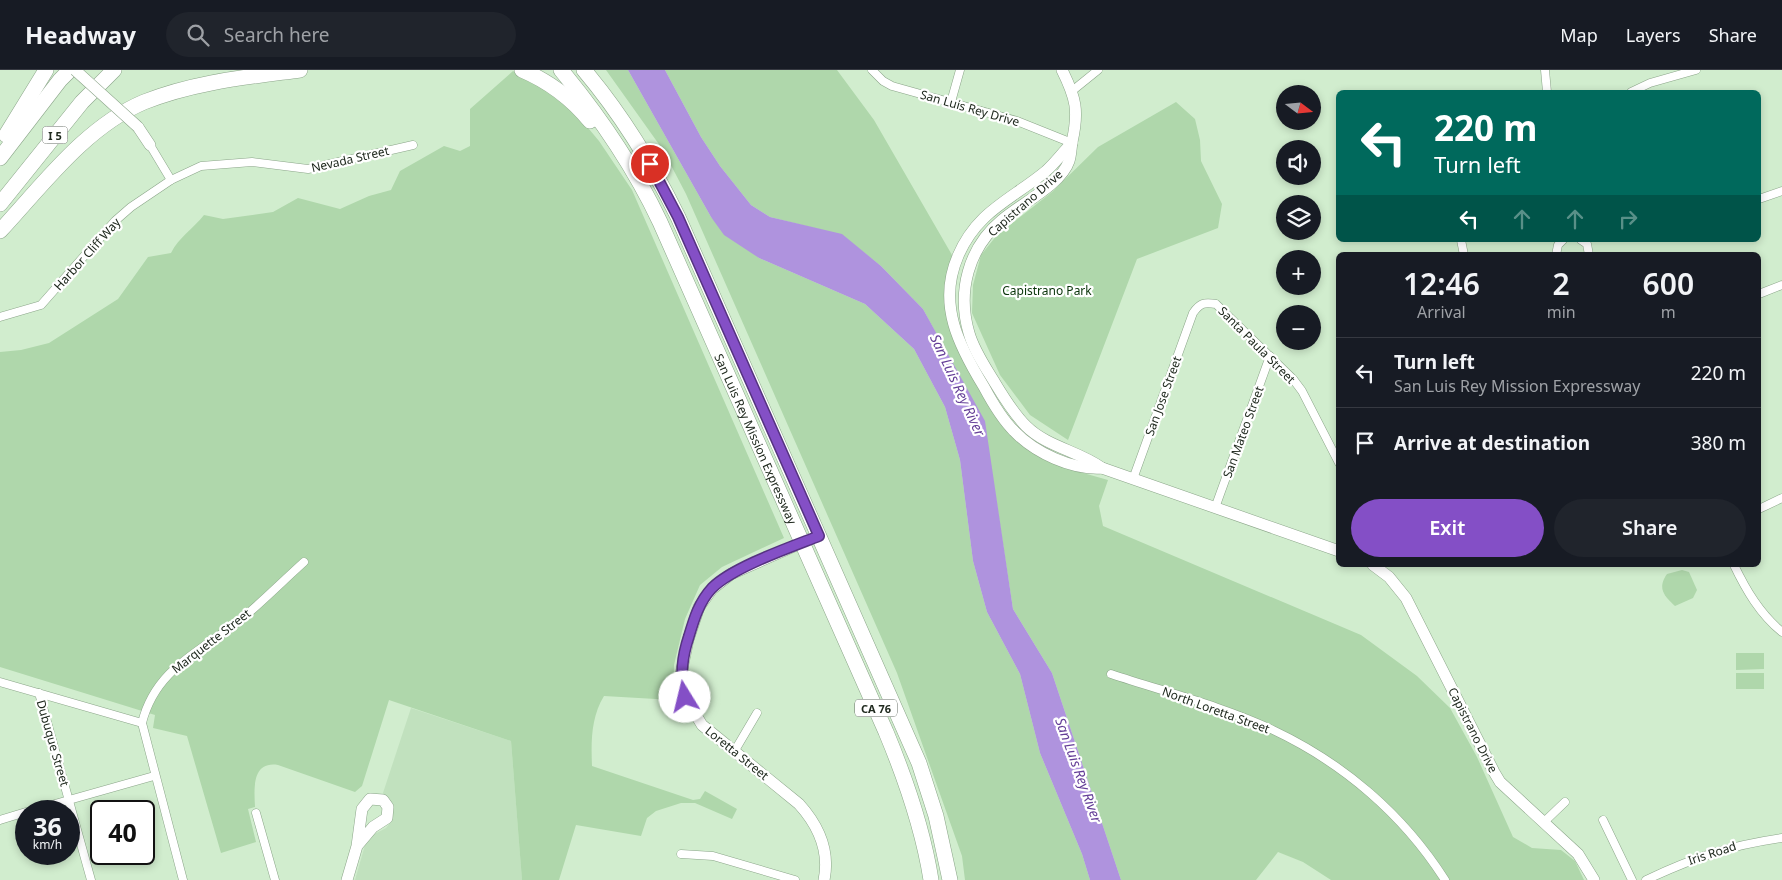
<!DOCTYPE html>
<html lang="en">
<head>
<meta charset="utf-8">
<style>
	:root { --surface:#171b24; --page:#20242c; --text:#f1f3f6; --muted:#9ea1a6; --line:#363941; --accent:#844fc6 }
	body { margin:0; font-family:"Noto Sans",sans-serif; background:var(--page); color:var(--text); height:100vh; display:flex; flex-direction:column; font-size:19px; white-space:nowrap }
	* { box-sizing:border-box; margin:0 }
	p { font-size:16px; color:var(--muted) }
	.icon { flex:none; width:28px; height:28px; fill:none; stroke:currentColor; stroke-width:2; stroke-linecap:round; stroke-linejoin:round }
	.map { position:relative; flex:1; overflow:hidden }
	.sheet { position:absolute; left:1336px; top:182px; width:425px; height:315px; display:flex; flex-direction:column; background:var(--surface); border-radius:8px; box-shadow:0 2px 8px #0003 }
	.sheet>* { flex:none }
	.banner { position:absolute; left:1336px; top:20px; width:425px; height:152px; border-radius:8px; box-shadow:0 2px 8px #0003; background:#00695c; color:#fff; overflow:hidden }
	.needle { width:32px; rotate:106deg }
	.controls { position:absolute; left:1276px; top:15px; display:grid; gap:10px }
	.controls a { display:grid; place-items:center; width:45px; height:45px; border-radius:50%; background:var(--surface); box-shadow:0 2px 8px #0003; font-size:25px }
	.speed { position:absolute; left:15px; top:730px; display:flex; gap:10px; font-size:25px; font-weight:700; text-align:center }
	.speed>* { display:grid; place-content:center; width:65px; height:65px; border-radius:50%; background:var(--surface); box-shadow:0 2px 8px #0003; line-height:1 }
	.speed small { font-size:12px; font-weight:400 }
	.speed .limit { border:2px solid #111; border-radius:8px; background:#fff; color:#111 }
	.pin { position:absolute; display:grid; place-items:center; width:42px; height:42px; color:#fff; margin:-21px; border:2px solid #fff; border-radius:50%; box-shadow:0 1px 5px #0007 }
	.me { position:absolute; width:55px; margin:-28px; rotate:351deg; stroke-linejoin:round; filter:drop-shadow(0 0 4px #0008) }
	.turn { display:flex; align-items:center; gap:18px; height:105px; padding:0 15px; font-size:22px }
	.turn .icon { width:65px; height:65px; stroke-width:2.5 }
	.turn b { display:block; font-size:35px; line-height:42px }
	.lanes { display:flex; align-items:center; height:48px; padding:0 15px; background:#0003; justify-content:center; gap:25px; direction:ltr }
	.lanes .off { opacity:.35 }
	.eta { display:flex; justify-content:space-evenly; align-items:center; height:85px; text-align:center }
	.eta b { font-size:30px; font-weight:600; line-height:35px }
	.button { display:flex; gap:10px; margin-top:auto; padding:10px 15px }
	.button a { flex:1; height:58px; border-radius:30px; background:var(--accent); color:#fff; font-size:20px; font-weight:600; line-height:58px; text-align:center }
	.button a+a { background:var(--page); color:var(--text) }
	ul { padding:0; list-style:none }
	li { display:flex; align-items:center; gap:15px; height:70px; padding:0 15px; border-top:1px solid var(--line) }
	li div { flex:1 }
	li b { display:block; font-size:19px }
	li em { font-style:normal }
	header { display:flex; align-items:center; gap:30px; box-sizing:border-box; height:70px; padding:0 25px; background:var(--surface); border-bottom:1px solid var(--line) }
	header strong { font-size:24px }
	nav { display:flex; gap:28px; margin-inline-start:auto; font-size:18px }
	.search { width:350px; height:45px; background:var(--page); display:flex; align-items:center; gap:12px; box-sizing:border-box; padding:0 18px; border-radius:28px; color:var(--muted); font-size:19px }
	.map>svg:first-child { display:block }
	.built { fill:#c1e1be }
	.green { fill:#afd7ab }
	.water { fill:#af93de }
	.lines { fill:none; stroke-linecap:round; stroke-linejoin:round }
	.street-casing { stroke:#8ba589; stroke-width:9 }
	.secondary-casing { stroke:#8ba589; stroke-width:12 }
	.highway-casing { stroke:#8ba589; stroke-width:16 }
	.street { stroke:#fff; stroke-width:8 }
	.secondary { stroke:#fff; stroke-width:11 }
	.highway { stroke:#fff; stroke-width:15 }
	.secondary-bridge-casing { stroke:#8ba589; stroke-width:12; stroke-linecap:butt }
	.secondary-bridge { stroke:#fff; stroke-width:11 }
	.route-casing { stroke:#563381; stroke-width:12 }
	.route { stroke:#844fc6; stroke-width:9 }
	.labels { text-anchor:middle; dominant-baseline:central; stroke-width:4.5; stroke-linejoin:round; paint-order:stroke }
	.shield { fill:#fff; stroke:#636a62; stroke-width:1 }
	.shield-label { font-size:11px; font-weight:bold; fill:#202a1f }
	.street-label { font-size:12px; fill:#202a1f; stroke:#fff }
	.park-label { font-size:12px; fill:#083308; stroke:#fff }
	.water-label { font-size:14px; font-style:italic; fill:#643e97; stroke:#fff }
</style>
</head>
<body>
<header>
<strong>Headway</strong>
<div class="search"><svg class="icon" aria-label="search" viewBox="0 0 24 24"><circle cx="10" cy="10" r="6"/><path d="M15 15l6 6"/></svg>Search here</div>
<nav><a>Map</a><a>Layers</a><a>Share</a></nav>
</header>
<div class="map">
<svg width="1782" height="810" viewBox="0 0 1782 810">
	<rect width="100%" height="100%" fill="#d1edce"/>
	<polygon class="built" points="411,638 511,671 522,810 355,810 367,768 386,758 390,753 392,745 381,729"/>
	<g class="green">
		<polygon points="606,0 628,0 711,147 759,188 865,234 914,279 945,337 960,390 973,491 987,542 1020,604 1040,683 1082,784 1090,810 965,810 962,786 897,603 686,124 663,80"/>
		<polygon points="665,0 837,0 874,50 952,185 944,219 955,272 1013,367 1062,397 1108,410 1099,436 1103,456 1361,565 1417,606 1450,638 1477,687 1513,767 1532,778 1561,780 1575,791 1584,810 1331,810 1303,792 1278,782 1256,810 1121,810 1052,603 1013,539 984,351 923,239 881,196 842,165 770,147 751,135 720,96 701,67"/>
		<path d="M513,1L529,8L564,29L599,71L632,120L784,468L722,497L700,515L685,549L674,595L673,630L604,626C591,647 591,672 592,696L693,730L700,729L705,721L737,739L732,749L695,733H681L656,741L647,748L641,766L576,755L559,810H522L511,671L389,630L362,716L355,722L278,695C252,691 254,718 255,737L248,739L256,772L221,783L187,666L153,658L155,645L0,597V282L21,280L49,273L118,229L148,187L171,183C179,167 193,159 204,145L223,149L273,142L298,128L340,139L369,126L391,120L400,101L444,76L460,81L470,76V39Z"/>
		<polygon points="1176,32 1195,49 1200,70 1201,91 1222,134 1218,158 1137,189 1068,370 1030,345 1000,305 972,243 973,215 981,185 997,165 1052,122 1098,77"/>
		<path d="M1682,500L1689,502L1697,520L1693,528L1675,536C1664,526 1657,518 1667,504Z"/>
		<polygon points="1736,583 1764,583 1764,599 1736,600"/>
		<rect x="1736" y="603" width="28" height="16"/>
	</g>
	<polygon class="water" points="628,0 665,0 701,67 720,96 751,135 770,147 842,164 881,196 923,239 985,351 1013,539 1052,603 1121,810 1090,810 1082,784 1040,683 1020,604 987,542 973,491 960,390 945,337 914,279 865,234 759,188 724,165 711,147"/>
	<g class="lines">
		<g class="street-casing">
			<g id="street">
				<polyline points="872,0 883,11 892,16 1017,51 1072,73"/>
				<polyline points="1545,0 1547,22"/>
				<polyline points="1072,21 1098,0"/>
				<polyline points="1631,22 1650,13 1696,0"/>
				<polyline points="951,32 960,0"/>
				<polyline points="150,75 171,110"/>
				<polyline points="1759,129 1782,121"/>
				<polyline points="1461,170 1464,185"/>
				<polyline points="1581,170 1587,174 1589,185"/>
				<polyline points="1556,185 1558,175 1563,170"/>
				<polyline points="1759,224 1782,215"/>
				<polyline points="0,247 41,235 115,151 131,137 171,110 201,96 252,92 308,99 413,75"/>
				<path d="M1133,409L1193,243C1200,233 1204,232 1216,234L1293,309L1302,321L1339,393"/>
				<polyline points="1215,438 1270,286"/>
				<polyline points="1759,439 1782,428"/>
				<path d="M1734,495C1746,520 1760,544 1782,562"/>
				<path d="M1111,604C1165,622 1222,636 1273,660C1343,693 1403,744 1445,810"/>
				<polyline points="0,612 142,653"/>
				<polyline points="39,623 91,810"/>
				<polyline points="734,682 757,643"/>
				<polyline points="30,741 154,706"/>
				<polyline points="256,743 275,810"/>
				<polyline points="0,750 26,742"/>
				<polyline points="1603,750 1632,810"/>
				<polyline points="1544,752 1565,732"/>
				<polyline points="681,784 713,786 795,810"/>
				<path d="M183,810L142,653C156,596 204,581 245,546C265,529 284,510 304,492"/>
				<path d="M1646,810C1695,787 1728,776 1782,768"/>
			</g>
		</g>
		<g class="secondary-casing">
			<g id="secondary">
				<path d="M1062,0C1076,28 1079,41 1072,72C1071,78 1071,85 1069,91C1061,115 1020,134 1002,150C968,178 957,222 969,263C974,281 986,298 995,313C1004,328 1014,344 1026,356C1047,377 1079,381 1102,398L1339,481"/>
				<polyline points="138,57 150,75"/>
				<path d="M1072,73C1063,82 1055,93 1046,101C1011,130 977,141 958,186C937,234 959,276 984,317C992,332 1002,349 1014,361C1035,383 1072,400 1102,398"/>
				<path d="M819,465L731,504L712,519L699,537L688,570L681,604L685,627L702,655L799,734C818,755 830,781 824,810"/>
				<polyline points="1373,495 1389,507 1406,528 1494,702 1500,712 1578,784 1594,810"/>
				<polyline points="347,810 357,776 362,739 370,729 383,730 388,737 387,748 373,757 357,776"/>
			</g>
		</g>
		<g class="highway-casing">
			<g id="highway">
				<path d="M522,0C548,11 572,29 590,51"/>
				<path id="s1" d="M561,0C600,47 634,97 660,152L886,662C906,710 923,759 931,810"/>
				<path d="M584,0C622,45 652,94 678,147L919,693L936,746L950,810"/>
				<polyline points="6,65 46,0"/>
				<polyline points="0,88 60,10 70,0"/>
				<polyline points="0,134 82,32 114,0"/>
				<path d="M0,161C42,116 85,57 144,32C194,12 247,7 300,0"/>
			</g>
		</g>
		<use href="#street" class="street"/>
		<use href="#secondary" class="secondary"/>
		<use href="#highway" class="highway"/>
		<g class="secondary-bridge-casing">
			<polyline id="secondary-bridge" points="75,0 138,57"/>
		</g>
		<use href="#secondary-bridge" class="secondary-bridge"/>
	</g>
	<g class="lines">
		<g class="route-casing">
			<path id="route" d="M650,94L678,147L819,466C791,477 733,497 712,518C699,532 694,549 689,566C682,587 680,605 685,627"/>
		</g>
		<use href="#route" class="route"/>
	</g>
	<g class="labels">
		<g class="shield">
			<rect x="42.5" y="56.5" width="25" height="17" rx="4"/>
			<rect x="855" y="629.5" width="42" height="17" rx="4"/>
		</g>
		<g class="shield-label">
			<text x="55" y="65">I 5</text>
			<text x="876" y="638">CA 76</text>
		</g>
		<g class="street-label">
			<text transform="translate(970 38) rotate(16)">San Luis Rey Drive</text>
			<text transform="translate(350 89) rotate(-13)">Nevada Street</text>
			<text transform="translate(1025 133) rotate(-41)">Capistrano Drive</text>
			<text transform="translate(87 184) rotate(-48)">Harbor Cliff Way</text>
			<text transform="translate(1257 275) rotate(45)">Santa Paula Street</text>
			<text transform="translate(1163 326) rotate(-70)">San Jose Street</text>
			<text transform="translate(1243 362) rotate(-70)">San Mateo Street</text>
			<text stroke="none"><textPath href="#s1" startOffset="419">San Luis Rey Mission Expressway</textPath></text>
			<text transform="translate(211 571) rotate(-38)">Marquette Street</text>
			<text transform="translate(1216 640) rotate(20)">North Loretta Street</text>
			<text transform="translate(1473 660) rotate(63)">Capistrano Drive</text>
			<text transform="translate(53 673) rotate(74)">Dubuque Street</text>
			<text transform="translate(737 683) rotate(39)">Loretta Street</text>
			<text transform="translate(1712 783) rotate(-18)">Iris Road</text>
		</g>
		<g class="park-label">
			<text x="1047" y="220">Capistrano Park</text>
		</g>
		<g class="water-label">
			<text transform="translate(958 315) rotate(65)">San Luis Rey River</text>
			<text transform="translate(1079 700) rotate(70)">San Luis Rey River</text>
		</g>
	</g>
</svg>
<div class="controls">
<a><svg class="needle" viewBox="-14 -14 28 28"><path d="M0-13l5 13h-10z" fill="#e53935"/><path d="M0 13l5-13h-10z" fill="#9ea1a6"/></svg></a>
<a><svg class="icon" aria-label="sound" viewBox="0 0 24 24"><path d="M4 9h4l5-4v14l-5-4H4zM17 9q2 3 0 6"/></svg></a>
<a><svg class="icon" aria-label="layers" viewBox="0 0 24 24"><path d="M12 4l9 5-9 5-9-5zM3 14l9 5 9-5"/></svg></a>
<a>+</a>
<a>−</a>
</div>
<div class="speed"><div>36<small>km/h</small></div><div class="limit">40</div></div>
<div class="pin" style="left:650px;top:94px;background:#d93025"><svg class="icon" aria-label="arrive" viewBox="0 0 24 24"><path d="M6 21V4h12l-3 4 3 4H6"/></svg></div>
<svg class="me" style="left:685px;top:627px" viewBox="-20 -20 40 40"><circle r="19" fill="#fff"/><path d="M0-13L10 11 0 6-10 11z" fill="#844fc6"/></svg>
<div class="banner">
<div class="turn"><svg class="icon" aria-label="left" viewBox="0 0 24 24"><path d="M17 20v-9H6M10 6l-5 5 5 5"/></svg><div><b>220 m</b>Turn left</div></div>
<div class="lanes"><svg class="icon" aria-label="left" viewBox="0 0 24 24"><path d="M17 20v-9H6M10 6l-5 5 5 5"/></svg><svg class="icon off" aria-label="ahead" viewBox="0 0 24 24"><path d="M12 20V5M6 11l6-6 6 6"/></svg><svg class="icon off" aria-label="ahead" viewBox="0 0 24 24"><path d="M12 20V5M6 11l6-6 6 6"/></svg><svg class="icon off" aria-label="right" viewBox="0 0 24 24"><path d="M7 20v-9h11M14 6l5 5-5 5"/></svg></div>
</div>
<section class="sheet">
<div class="eta">
<div><b>12:46</b><p>Arrival</p></div>
<div><b>2</b><p>min</p></div>
<div><b>600</b><p>m</p></div>
</div>
<ul>
<li><svg class="icon" aria-label="left" viewBox="0 0 24 24"><path d="M17 20v-9H6M10 6l-5 5 5 5"/></svg><div><b>Turn left</b><p>San Luis Rey Mission Expressway</p></div><em>220 m</em></li>
<li><svg class="icon" aria-label="arrive" viewBox="0 0 24 24"><path d="M6 21V4h12l-3 4 3 4H6"/></svg><div><b>Arrive at destination</b></div><em>380 m</em></li>
</ul>
<div class="button"><a>Exit</a><a>Share</a></div>
</section>
</div>
</body>
</html>
